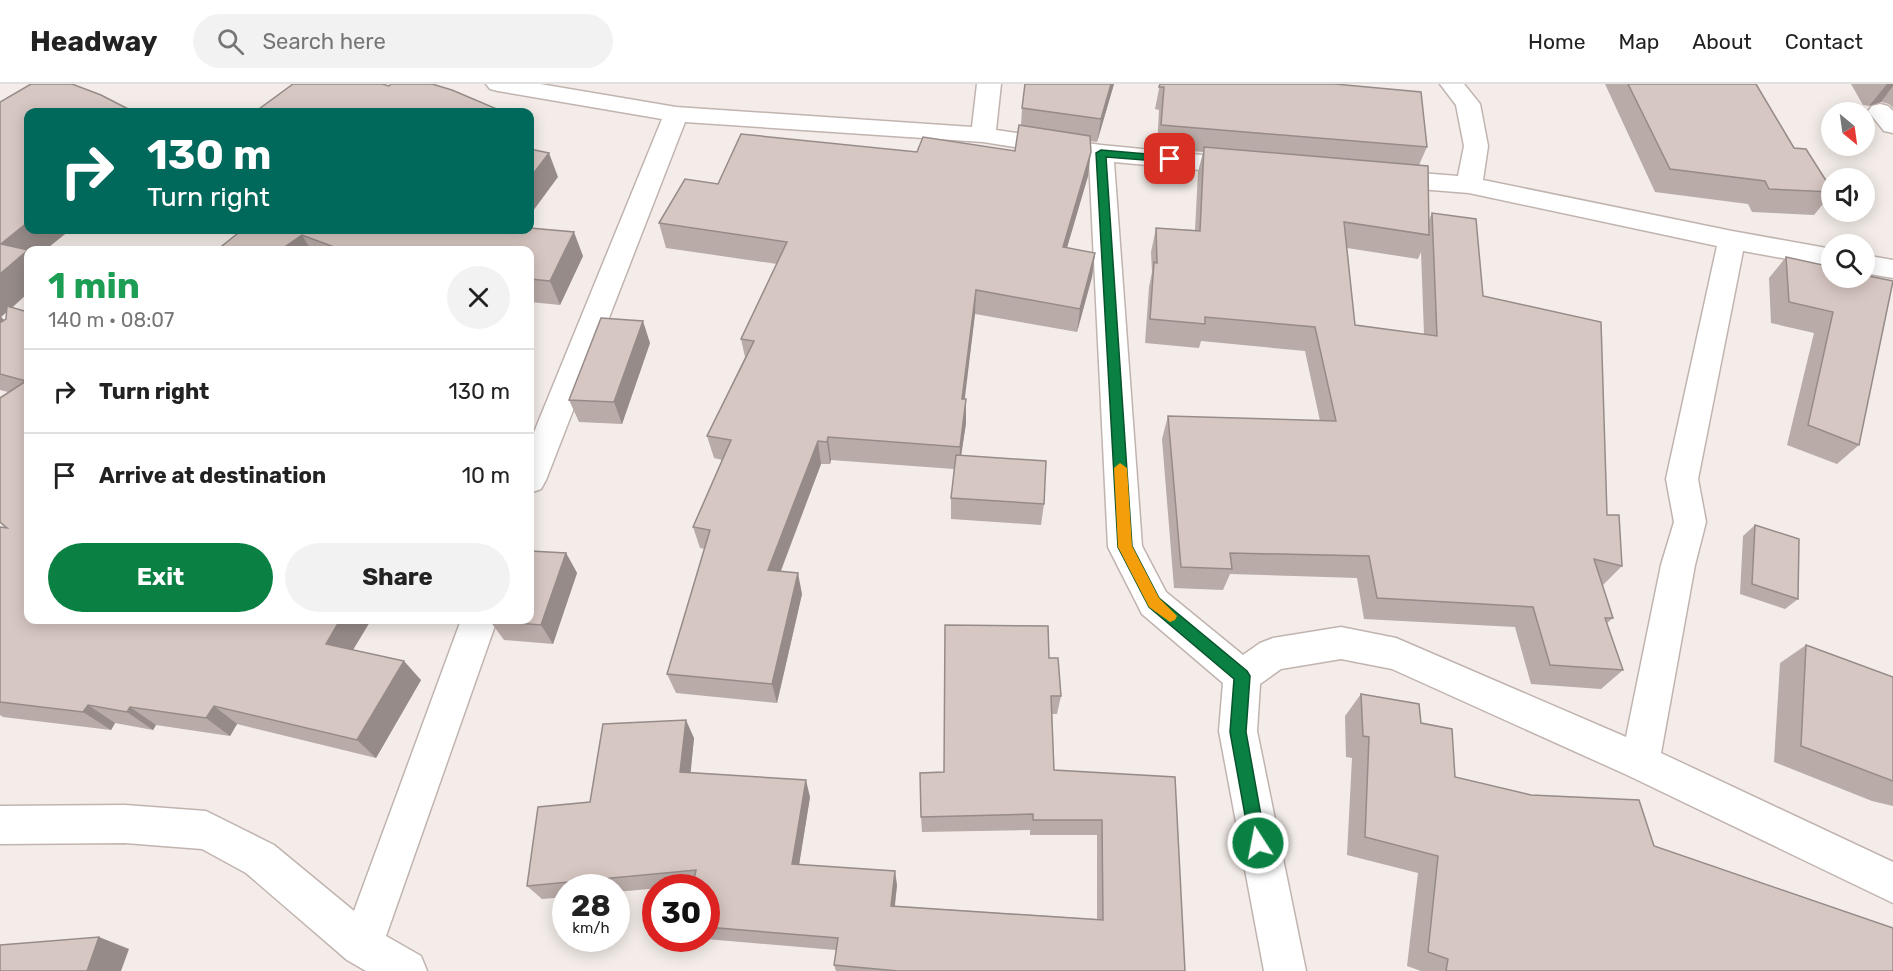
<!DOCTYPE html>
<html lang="en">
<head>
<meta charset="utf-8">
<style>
	:root { --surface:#fff; --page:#f2f2f2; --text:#222; --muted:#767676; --line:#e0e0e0; --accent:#0b8043 }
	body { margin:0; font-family:Rubik,sans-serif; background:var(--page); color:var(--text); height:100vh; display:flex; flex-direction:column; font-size:22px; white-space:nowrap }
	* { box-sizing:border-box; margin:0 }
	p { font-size:20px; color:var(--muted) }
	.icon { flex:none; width:33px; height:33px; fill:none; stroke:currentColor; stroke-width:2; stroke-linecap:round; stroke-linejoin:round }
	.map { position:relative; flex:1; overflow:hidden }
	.drawer { position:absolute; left:24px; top:162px; width:510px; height:378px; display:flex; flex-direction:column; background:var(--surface); border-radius:12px; box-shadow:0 3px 15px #0003 }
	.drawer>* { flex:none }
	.guide { position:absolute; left:24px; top:24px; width:510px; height:126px; border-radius:12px; box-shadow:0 3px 15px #0003; background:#00695c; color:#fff; overflow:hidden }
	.needle { width:39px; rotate:151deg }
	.fabs { position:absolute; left:1821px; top:18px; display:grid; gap:12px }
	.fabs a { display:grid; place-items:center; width:54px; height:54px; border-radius:50%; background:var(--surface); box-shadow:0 3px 15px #0003; font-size:30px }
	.speed { position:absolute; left:552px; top:790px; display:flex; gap:12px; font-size:30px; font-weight:700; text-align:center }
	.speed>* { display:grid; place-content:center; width:78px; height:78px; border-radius:50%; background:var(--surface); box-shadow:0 3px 15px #0003; line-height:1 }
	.speed small { font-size:15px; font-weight:400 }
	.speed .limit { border:9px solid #d22; background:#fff; color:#111 }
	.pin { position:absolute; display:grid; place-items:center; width:51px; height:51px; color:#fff; margin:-26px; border-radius:12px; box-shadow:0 3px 9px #0006 }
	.me { position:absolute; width:66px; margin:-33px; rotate:349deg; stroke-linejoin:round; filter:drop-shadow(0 0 4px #0008) }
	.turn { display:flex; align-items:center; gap:21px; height:126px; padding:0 24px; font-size:27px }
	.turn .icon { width:78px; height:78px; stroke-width:2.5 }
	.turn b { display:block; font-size:42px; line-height:51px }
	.round { display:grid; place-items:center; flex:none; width:63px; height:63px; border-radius:32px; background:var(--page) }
	.overview { display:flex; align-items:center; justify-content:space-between; height:102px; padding:0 24px }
	h1 { font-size:36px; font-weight:700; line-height:45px; color:#1e9e55 }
	.action { display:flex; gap:12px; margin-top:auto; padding:12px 24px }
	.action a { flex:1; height:69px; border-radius:36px; background:var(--accent); color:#fff; font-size:24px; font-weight:700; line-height:69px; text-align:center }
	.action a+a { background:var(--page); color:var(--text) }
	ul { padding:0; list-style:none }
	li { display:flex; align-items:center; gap:18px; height:84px; padding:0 24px; border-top:2px solid var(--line) }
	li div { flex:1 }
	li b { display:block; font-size:22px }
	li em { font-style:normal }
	header { display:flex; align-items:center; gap:36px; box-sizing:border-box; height:84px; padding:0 30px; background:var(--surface); border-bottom:2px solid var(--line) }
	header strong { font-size:28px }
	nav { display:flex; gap:33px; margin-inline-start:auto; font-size:21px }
	.search { width:420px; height:54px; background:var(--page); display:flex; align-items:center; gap:15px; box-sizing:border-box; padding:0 21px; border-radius:33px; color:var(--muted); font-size:22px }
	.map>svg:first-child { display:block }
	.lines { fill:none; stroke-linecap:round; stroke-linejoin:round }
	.street-casing { stroke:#c1b4af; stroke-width:3 }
	.street { fill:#fff; fill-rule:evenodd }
	.wall { fill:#b9aba7; fill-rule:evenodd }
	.shaded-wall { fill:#968b88 }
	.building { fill:#d7c7c2; stroke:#968b88; stroke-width:1.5 }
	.route { fill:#0b8043; stroke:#07532c; stroke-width:1.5 }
	.slow { fill:#f59e0b }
</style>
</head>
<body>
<header>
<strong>Headway</strong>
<div class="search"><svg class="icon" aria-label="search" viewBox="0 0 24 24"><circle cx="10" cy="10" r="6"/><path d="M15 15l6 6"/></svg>Search here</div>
<nav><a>Home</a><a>Map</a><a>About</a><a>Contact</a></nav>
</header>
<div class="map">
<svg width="1893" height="887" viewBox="0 0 1893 887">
	<rect width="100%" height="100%" fill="#f3ece8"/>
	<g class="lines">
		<g class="street-casing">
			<g id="street">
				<polygon points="486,0 540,0 676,23 972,43 977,0 1001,0 996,46 1101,61 1253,76 1257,82 1253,88 1244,90 1114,78 1142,462 1166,508 1243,571 1260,559 1273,554 1341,543 1396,554 1626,653 1661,481 1674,438 1666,395 1717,162 1469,109 1382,102 1373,100 1369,94 1373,88 1382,86 1458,92 1464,62 1456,21 1440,0 1464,0 1480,20 1488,62 1483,96 1732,147 1832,165 1832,183 1743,167 1698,395 1706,438 1695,481 1661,669 1893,778 1893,819 1627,691 1392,585 1341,575 1281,585 1260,600 1257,647 1306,887 1264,887 1219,647 1223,599 1142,530 1108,463 1089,75 983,58 685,38 546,396 541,405 530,409 530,358 662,35 498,7 490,5"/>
				<polygon points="1880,20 1888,22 1893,27 1893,49 1884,47 1868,27 1872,22"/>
				<polygon points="1864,171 1893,176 1893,194 1864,189"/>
				<polygon points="461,536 497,536 386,852 421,872 427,887 366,887 347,876 246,789 202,765 125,759 0,760 0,722 125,721 206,727 274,761 354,827"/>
			</g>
		</g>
		<use href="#street" class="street"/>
	</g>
	<g class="wall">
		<polygon points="1114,0 1097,58 1090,57 1088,92 1067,164 1095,169 1092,193 1077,248 975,230 964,315 966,315 966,339 961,371 1044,420 1041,441 951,435 951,414 954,385 831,376 830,380 821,380 781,487 802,510 777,619 676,609 667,590 705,465 700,464 693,443 722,376 714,374 707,352 745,273 741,255 777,180 666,164 659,139 718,100 917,68 1015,67 1021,42 1022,24"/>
		<path d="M1160,0L1427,63L1419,81L1429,136L1432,129L1483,212L1607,431L1622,482L1602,502L1613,534L1607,539L1623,586L1601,605L1531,600L1515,543L1364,535L1357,494L1230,490L1223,506L1174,504L1162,355L1168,332L1320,337L1305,267L1201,257L1199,264L1145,259L1149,203L1152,188L1151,168L1156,144L1195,146L1198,88L1203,68L1157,64L1159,26L1155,25ZM1347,164L1418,175L1421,168L1424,250L1355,241Z"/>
		<polygon points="1605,0 1756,0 1794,64 1832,106 1832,109 1814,131 1752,128 1748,120 1655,108"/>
		<polygon points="1851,0 1893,0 1893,24 1889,20 1881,18 1869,22 1863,21"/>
		<path d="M0,18L28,146H70L45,166H28V209L12,224L28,228V536H371L353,566L421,596L376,674L237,640L230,652L156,641L153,646L115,639L111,646L3,633L0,631V443L6,444L0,439V314L8,308L0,306ZM6,228V235L4,236L1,233Z"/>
		<polygon points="238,146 530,146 583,172 560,221 530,218 530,166 217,166 240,147"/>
		<polygon points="1786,173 1832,183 1859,361 1837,380 1787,361 1814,249 1771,239 1769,194"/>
		<polygon points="650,259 622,340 579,338 569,316"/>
		<polygon points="1755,441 1798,515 1785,525 1740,510 1743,452"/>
		<polygon points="566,469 577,489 553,560 504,556 490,537"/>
		<polygon points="1806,561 1893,593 1893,722 1872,717 1774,678 1780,579"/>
		<polygon points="1049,574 1061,612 1057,630 1052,630 1054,686 1175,693 1185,887 836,887 834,881 836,866 706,855 706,804 693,801 616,808 616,804 566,804 566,813 542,815 527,802 590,718 694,654 690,689 810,713 799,780 897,801 895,822 1097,835 1097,751 1030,751 1030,746 922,748 921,733 944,688"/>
		<polygon points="1361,610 1421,639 1455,693 1654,762 1893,887 1421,887 1407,882 1418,789 1347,771 1352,674 1346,673 1345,632"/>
	</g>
	<g class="shaded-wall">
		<polygon points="1111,0 1114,0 1097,58 1101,35"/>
		<polygon points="1887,0 1893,0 1893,2 1881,18 1869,22"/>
		<polygon points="1091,68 1088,92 1060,187 1063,163"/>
		<polygon points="549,69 558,93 530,131 530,94"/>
		<polygon points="28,138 28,146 70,146 45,166 28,166 28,209 1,233 8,240 0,246 0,190 1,160"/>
		<polygon points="574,148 583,172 560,221 550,197"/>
		<polygon points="302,151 311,166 280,166"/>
		<polygon points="1095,169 1092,193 1077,248 1080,225"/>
		<polygon points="976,206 975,230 962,338 962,315"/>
		<polygon points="643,237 650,259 622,340 614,318"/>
		<polygon points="966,315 966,339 959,386 960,363"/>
		<polygon points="828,353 831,376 830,380 827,358"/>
		<polygon points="818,357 821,380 773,507 768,486"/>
		<polygon points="566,469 577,489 553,560 541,541"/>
		<polygon points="798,489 802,510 777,619 772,600"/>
		<polygon points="340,536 371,536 345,579 326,560"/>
		<polygon points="404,577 421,596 376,674 357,656"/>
		<polygon points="88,621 115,639 111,646 83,628"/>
		<polygon points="214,622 237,640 230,652 206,634"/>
		<polygon points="130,623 156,641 153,646 127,628"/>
		<polygon points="686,636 694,654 689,705 680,688"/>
		<polygon points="806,696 810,713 797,794 792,780"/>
		<polygon points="895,787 897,801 893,835 891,822"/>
		<polygon points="99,853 129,865 121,887 87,887"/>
	</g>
	<g class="building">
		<polygon points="31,0 72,0 101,11 134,28 28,28 28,138 1,160 28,166 0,190 0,18"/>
		<polygon points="293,0 382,0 389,2 391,0 432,0 452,6 497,25 492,28 255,28"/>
		<polygon points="1025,0 1111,0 1101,35 1022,24"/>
		<polygon points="1160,0 1335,0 1421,8 1427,63 1161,41 1164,3 1159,3"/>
		<polygon points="1628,0 1756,0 1794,64 1806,65 1832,106 1832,108 1769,105 1765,97 1670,85"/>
		<polygon points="1019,41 1090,52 1091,68 1063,163 1095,169 1080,225 976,206 962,315 966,315 960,363 828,353 827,358 818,357 768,486 798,489 772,600 667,590 710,446 693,443 731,356 707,352 754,257 741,255 787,158 659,139 685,95 718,100 741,50 917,68 923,53 1015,67"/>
		<polygon points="1204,63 1428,82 1429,151 1344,138 1355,241 1437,252 1432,129 1476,135 1483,212 1601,238 1607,431 1619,431 1622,482 1594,475 1613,534 1605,534 1623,586 1550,581 1533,523 1377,514 1369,472 1230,469 1232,485 1181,483 1168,332 1336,337 1315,243 1205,233 1205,240 1150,235 1154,178 1157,179 1156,144 1200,147"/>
		<polygon points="530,65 549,69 530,94"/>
		<polygon points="530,144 574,148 550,197 530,195 530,166 342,166 302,151 280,166 217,166 242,146 530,146"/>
		<polygon points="1786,173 1832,183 1832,194 1864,194 1864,191 1893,197 1859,361 1808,341 1833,228 1789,218"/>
		<polygon points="7,222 28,228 28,536 340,536 326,560 404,577 357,656 214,622 206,634 130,623 127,628 88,621 83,628 0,618 0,443 7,444 0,438 0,314 26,297 0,290 0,239 6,235"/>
		<polygon points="601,234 643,237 614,318 569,316"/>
		<polygon points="956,371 1046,377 1044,420 951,414"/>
		<polygon points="1755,441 1799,455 1798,515 1752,500"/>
		<polygon points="530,467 566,469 541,541 490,537 491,536 530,536"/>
		<polygon points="945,541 1048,542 1049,574 1058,574 1061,612 1051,612 1054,686 1175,693 1185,887 898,887 834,881 838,854 706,843 706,804 692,804 696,786 527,802 538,723 590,718 603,640 686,636 680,688 806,696 792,780 895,787 891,822 1103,836 1102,736 1033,736 1033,730 921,733 920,689 944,688"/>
		<polygon points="1806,561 1893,593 1893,697 1801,662"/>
		<polygon points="1361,610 1419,620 1421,639 1452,645 1455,693 1531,711 1639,716 1654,762 1893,844 1893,887 1446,887 1448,875 1428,868 1438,772 1365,753 1369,653 1363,652"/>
		<polygon points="99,853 87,887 0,887 0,861"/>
	</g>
	<polygon class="route" points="1101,66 1170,72 1175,75 1170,78 1106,73 1132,462 1159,514 1247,587 1250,592 1246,648 1266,759 1264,765 1258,767 1252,765 1250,759 1230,648 1234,595 1149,523 1118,463 1096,69"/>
	<polygon class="slow" points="1120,379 1127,384 1132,462 1159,514 1177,532 1175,536 1170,538 1149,523 1118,463 1114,384"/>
</svg>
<div class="fabs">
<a><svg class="needle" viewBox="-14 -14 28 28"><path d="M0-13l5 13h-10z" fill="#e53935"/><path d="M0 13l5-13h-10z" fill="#767676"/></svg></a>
<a><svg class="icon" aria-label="sound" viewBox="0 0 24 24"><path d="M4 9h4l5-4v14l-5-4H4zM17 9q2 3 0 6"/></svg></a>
<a><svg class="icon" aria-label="search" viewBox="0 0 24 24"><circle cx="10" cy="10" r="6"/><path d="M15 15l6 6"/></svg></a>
</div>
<div class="speed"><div>28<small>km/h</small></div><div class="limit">30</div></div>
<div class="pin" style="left:1170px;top:75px;background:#d93025"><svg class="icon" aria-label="arrive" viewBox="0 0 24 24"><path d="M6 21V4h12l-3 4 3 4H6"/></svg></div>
<svg class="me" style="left:1258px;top:759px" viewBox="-20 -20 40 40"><circle r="17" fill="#0b8043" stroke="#fff" stroke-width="3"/><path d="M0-11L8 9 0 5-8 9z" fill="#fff"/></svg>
<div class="guide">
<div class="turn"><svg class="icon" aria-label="right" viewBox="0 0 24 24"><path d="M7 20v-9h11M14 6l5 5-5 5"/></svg><div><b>130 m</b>Turn right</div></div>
</div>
<section class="drawer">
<div class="overview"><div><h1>1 min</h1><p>140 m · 08:07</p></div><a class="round"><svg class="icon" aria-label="close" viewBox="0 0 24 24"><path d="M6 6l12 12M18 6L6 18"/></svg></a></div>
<ul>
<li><svg class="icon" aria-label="right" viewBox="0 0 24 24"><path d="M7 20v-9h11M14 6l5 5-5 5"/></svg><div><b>Turn right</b></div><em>130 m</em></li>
<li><svg class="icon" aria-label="arrive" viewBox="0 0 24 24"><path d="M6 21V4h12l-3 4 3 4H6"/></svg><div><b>Arrive at destination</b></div><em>10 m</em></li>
</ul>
<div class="action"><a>Exit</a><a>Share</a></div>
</section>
</div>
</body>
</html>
